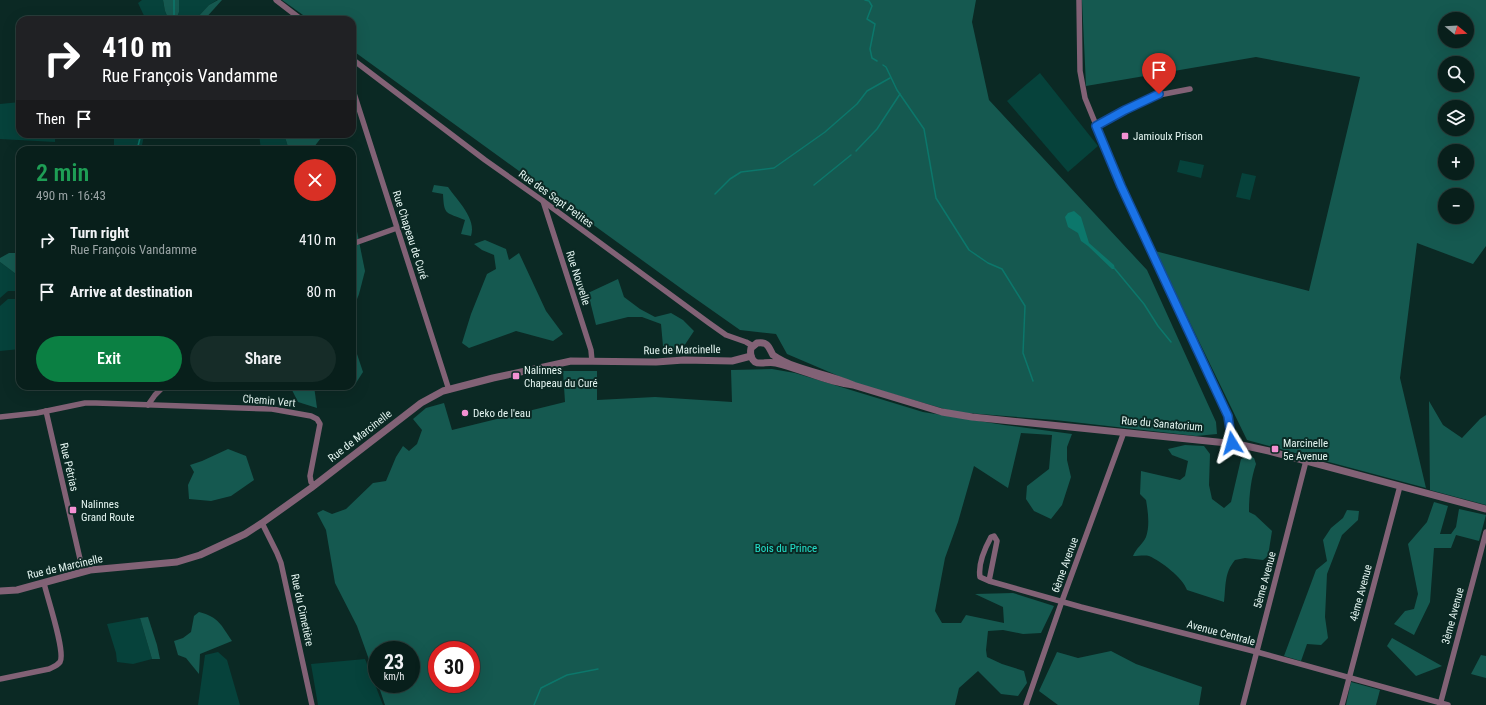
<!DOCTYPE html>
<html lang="en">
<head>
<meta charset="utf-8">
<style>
	:root { --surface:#081f1b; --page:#162c28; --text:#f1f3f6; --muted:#98a2a3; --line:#293d3a; --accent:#0b8043 }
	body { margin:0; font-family:"Roboto Condensed",sans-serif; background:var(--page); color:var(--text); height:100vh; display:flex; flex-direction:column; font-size:15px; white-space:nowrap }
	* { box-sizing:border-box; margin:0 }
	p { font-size:13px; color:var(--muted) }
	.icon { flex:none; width:22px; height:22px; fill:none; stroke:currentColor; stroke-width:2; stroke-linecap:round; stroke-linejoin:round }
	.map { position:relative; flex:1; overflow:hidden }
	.drawer { position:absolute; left:16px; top:146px; width:340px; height:244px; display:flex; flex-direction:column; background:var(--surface); border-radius:12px; box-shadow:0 4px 16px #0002,0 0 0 1px var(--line) }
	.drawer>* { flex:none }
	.hud { position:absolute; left:16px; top:16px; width:340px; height:122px; border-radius:12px; box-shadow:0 4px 16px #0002,0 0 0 1px var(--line); background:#202124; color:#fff; overflow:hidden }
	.needle { width:26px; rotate:108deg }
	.tools { position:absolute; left:1438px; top:12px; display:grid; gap:8px }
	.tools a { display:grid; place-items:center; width:36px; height:36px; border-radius:50%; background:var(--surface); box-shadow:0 4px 16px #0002,0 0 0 1px var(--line); font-size:20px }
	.speed { position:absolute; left:368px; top:641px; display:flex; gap:8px; font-size:20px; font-weight:700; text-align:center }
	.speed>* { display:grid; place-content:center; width:52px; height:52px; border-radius:50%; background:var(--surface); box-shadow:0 4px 16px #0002,0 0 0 1px var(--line); line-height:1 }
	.speed small { font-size:10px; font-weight:400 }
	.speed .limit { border:6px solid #d22; background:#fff; color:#111 }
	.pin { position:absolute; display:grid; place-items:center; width:34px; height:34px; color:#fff; margin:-41px -17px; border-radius:50% 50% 50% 0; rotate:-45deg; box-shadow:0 0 4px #0007 }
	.pin .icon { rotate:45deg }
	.me { position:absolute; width:44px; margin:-22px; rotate:352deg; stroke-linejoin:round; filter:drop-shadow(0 0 3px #0008) }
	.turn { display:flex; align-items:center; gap:14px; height:84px; padding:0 20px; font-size:18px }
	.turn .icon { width:52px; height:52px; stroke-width:2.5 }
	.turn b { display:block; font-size:28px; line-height:34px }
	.then { display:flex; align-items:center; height:38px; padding:0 20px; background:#0003; gap:8px; font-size:15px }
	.round { display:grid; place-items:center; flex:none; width:42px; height:42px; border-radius:21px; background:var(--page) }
	.headline { display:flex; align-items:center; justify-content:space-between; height:68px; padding:0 20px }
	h1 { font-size:24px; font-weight:600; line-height:30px; color:#1e9e55 }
	.button { display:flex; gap:8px; margin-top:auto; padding:8px 20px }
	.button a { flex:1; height:46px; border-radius:24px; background:var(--accent); color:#fff; font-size:16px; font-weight:600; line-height:46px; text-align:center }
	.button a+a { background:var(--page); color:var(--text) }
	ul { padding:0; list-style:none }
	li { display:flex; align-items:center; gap:12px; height:52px; padding:0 20px }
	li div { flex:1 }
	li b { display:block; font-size:15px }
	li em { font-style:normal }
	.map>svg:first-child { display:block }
	.green { fill:#06423b }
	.forest { fill:#155950; fill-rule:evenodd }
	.water { fill:#0c776b }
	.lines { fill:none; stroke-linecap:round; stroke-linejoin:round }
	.stream { stroke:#0c776b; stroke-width:1.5 }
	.minor { stroke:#826276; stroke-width:5.5 }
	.tertiary { stroke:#826276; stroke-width:7 }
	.route-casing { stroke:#114b97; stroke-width:10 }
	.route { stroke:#1a73e8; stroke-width:7 }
	.poi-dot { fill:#f491d3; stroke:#0b2924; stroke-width:1.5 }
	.labels { text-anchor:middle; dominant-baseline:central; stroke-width:4; stroke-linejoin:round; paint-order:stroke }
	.poi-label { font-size:11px; fill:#e4f5f1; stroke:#0b2924; text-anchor:start }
	.street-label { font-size:11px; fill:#e4f5f1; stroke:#0b2924 }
	.park-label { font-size:11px; fill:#24e1cb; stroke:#0b2924 }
</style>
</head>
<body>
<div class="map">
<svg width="1486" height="705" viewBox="0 0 1486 705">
	<rect width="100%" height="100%" fill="#0b2924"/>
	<g class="green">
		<polygon points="142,0 163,0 165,11 169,20 146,20 138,3"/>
		<polygon points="179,0 217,0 209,5 195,20 176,20 179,12"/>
		<polygon points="1040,73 1098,146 1068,172 1007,101"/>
		<polygon points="20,102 20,134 55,134 55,142 0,139 0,104"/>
		<polygon points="121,134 149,134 144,136 141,150 114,150 114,137 121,136"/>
		<polygon points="259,134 284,134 289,150 261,150"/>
		<polygon points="1180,160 1204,165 1201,178 1177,172"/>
		<polygon points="1242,173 1256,176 1250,200 1236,197"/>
		<polygon points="0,262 20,277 20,291 8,291 0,298"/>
		<polygon points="8,299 20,299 20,349 0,351 0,306"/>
		<polygon points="140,618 152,659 133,664 117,662 116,653 107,624"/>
		<polygon points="218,652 227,660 240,705 198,705 205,655"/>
		<polygon points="365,659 383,705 318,705 311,664"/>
	</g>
	<g class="forest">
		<polygon points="163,0 179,0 179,12 176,20 169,20 165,11"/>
		<polygon points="218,0 222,0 204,20 195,20 209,5"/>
		<polygon points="282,0 976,0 972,22 989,100 1147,270 1216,422 1217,434 1196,436 1055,420 955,412 855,383 787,354 776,334 740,330 686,292 352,50 352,20 310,20"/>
		<path d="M1082,0H1486V246L1473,264L1417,243L1400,378L1426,488L1247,440L1155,251L1309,291L1360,77L1256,57L1086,86ZM1445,19H1467V41H1445ZM1445,63H1467V85H1445ZM1445,107H1467V129H1445ZM1445,151H1467V173H1445ZM1445,195H1467V217H1445Z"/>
		<polygon points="284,134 324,134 314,147 318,150 289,150"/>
		<path d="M434,185L448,187C457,200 477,219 471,236L461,234L465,220C446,212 444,216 443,194L432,192Z"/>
		<polygon points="352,207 365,271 359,294 352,312"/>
		<polygon points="485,240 506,249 509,260 519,253 546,311 563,334 553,341 516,331 469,348 462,343 471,314 487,274 496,269 494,255 482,250 474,244"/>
		<polygon points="9,253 20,253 20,277 0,262 0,258"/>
		<polygon points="618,279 624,297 640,309 655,317 671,313 683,320 694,331 680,352 663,346 661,324 642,317 628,317 596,325 588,293"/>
		<polygon points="352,339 363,372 354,386 352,381"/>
		<path d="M772,369L795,373L923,412L1004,425L1072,434L1067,447V460L1071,477L1062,505L1051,519L1034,511L1026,499L1027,486L1049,469L1052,435L1021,433L1008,488L974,466L958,522L945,558L935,611L942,623H961L966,615L1004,623L1003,607L975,594L1013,593L1054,606L1041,633L1023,634L1003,630L988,631L986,650L987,657L1002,664L1024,671L1027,683L1018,696L1001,694L978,671L959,688L955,705H385L378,684H411V650H377V682L357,626L335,583L326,530L317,513L323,510L332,514L346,509L373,483L386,481L396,457L403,446L409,451L417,444L422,430L413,419L426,408L444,403L452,430L565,402L563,371H597V400L655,397L732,402L731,370ZM437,650H471V684H437Z"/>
		<polygon points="290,386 314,386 317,408 298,402"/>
		<polygon points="1429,401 1443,425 1462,438 1480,419 1486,415 1486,505 1430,490"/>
		<path d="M1185,445L1204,446L1210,454L1209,485L1212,499L1224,508L1231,502L1241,459L1249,456L1254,458L1256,464C1251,478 1249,496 1249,512L1255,515L1272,531L1268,556L1263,560L1245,558L1235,560C1224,573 1226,586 1224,602L1187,590C1183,578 1161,561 1149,556C1145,555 1138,556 1133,556C1136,548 1143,544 1146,537C1150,525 1148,512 1146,500L1140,494L1141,471L1180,480L1185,476L1188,461L1172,455L1168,449Z"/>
		<polygon points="228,449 246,456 254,480 231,496 211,501 189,499 188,485 194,472 190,465 202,461"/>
		<polygon points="1434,502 1448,506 1440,534 1451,534 1456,527 1459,509 1486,515 1479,541 1456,535 1451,548 1434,548 1430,602 1414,635 1394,624 1405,611 1414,609 1418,594 1408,544 1427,522"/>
		<polygon points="1347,510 1359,511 1358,520 1342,535 1327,574 1325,617 1328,638 1321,645 1307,644 1301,661 1284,656 1316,570 1327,561 1323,540 1331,528 1343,518"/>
		<path d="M199,612C219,617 221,625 232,641L200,654L199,674L186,658L178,655L174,641L183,638L191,632L194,616Z"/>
		<polygon points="148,617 157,645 160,659 152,659 140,618"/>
		<polygon points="1392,638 1442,666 1416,676 1387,646"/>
		<polygon points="1111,651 1136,664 1202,687 1199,705 1058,705 1039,691 1057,652 1078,658"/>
		<polygon points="1481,655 1486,656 1486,678 1471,674"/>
		<polygon points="1351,682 1380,690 1376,705 1346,705"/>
	</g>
	<polygon class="water" points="1074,211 1081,217 1089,243 1114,265 1115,269 1112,269 1088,246 1081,241 1078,233 1068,227 1065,217 1068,213"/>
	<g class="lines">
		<g class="stream">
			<polyline points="865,0 869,1 872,6 867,19 875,24 870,49 872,58 877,61"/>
			<polyline points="174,20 174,0"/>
			<polyline points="883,65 886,67 897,90 924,129 936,198 969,250 988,263 1002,269 1025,306 1023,353 1033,381"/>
			<polyline points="137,150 141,134"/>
			<polyline points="856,151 877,129 900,94"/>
			<polyline points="814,185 851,155"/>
			<polyline points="715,194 730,179 741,172 774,168 825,132 857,104 867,91 890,78"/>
			<polyline points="1115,269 1144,304 1158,326 1171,342"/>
			<polyline points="534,705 541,688 567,675 598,669"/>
		</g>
		<g class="minor">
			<polyline points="276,0 302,20"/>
			<polyline points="1079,0 1080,71 1085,98 1121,186 1228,416 1232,443"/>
			<polyline points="352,59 485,160 543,201 709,323 726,335 746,342 753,346"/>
			<polyline points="352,87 449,390"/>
			<polyline points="1096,126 1159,95 1190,89"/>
			<polyline points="543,201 591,350 592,361"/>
			<polyline points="352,244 397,228"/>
			<polyline points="148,405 155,395 164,386"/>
			<polyline points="46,411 83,572"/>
			<polyline points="0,417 37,413 85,403 96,403 272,409 311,416 317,419 320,424 310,476 311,482 314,485"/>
			<polyline points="262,523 277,553 281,563 312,705"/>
			<path d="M989,581L997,541L994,536L991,537C985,548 978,565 980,577L989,581L1081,607L1257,652L1448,705"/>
			<path d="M0,679L49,669C53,667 57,666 60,662C66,652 47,597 44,583"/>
			<polyline points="1026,705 1062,601 1124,432"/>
			<polyline points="1243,705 1306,461"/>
			<polyline points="1342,705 1400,486"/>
			<polyline points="1440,705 1486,532"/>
		</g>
		<g class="tertiary">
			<path d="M853,385C826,382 802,369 776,363C768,361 760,365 755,362C750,358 750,353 751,348L757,343C768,341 769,348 773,355C796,371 827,373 853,385L942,412L972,417L1237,444L1269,451L1486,509"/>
			<polyline points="0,591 17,590 90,570 177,562 200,555 245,534 262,523 311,488 421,403 443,391 493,378 571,361 656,362 684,360 732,361 751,356"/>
		</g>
	</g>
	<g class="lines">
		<g class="route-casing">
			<polyline id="route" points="1159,94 1125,110 1096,126 1121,186 1228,416 1232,443"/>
		</g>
		<use href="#route" class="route"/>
	</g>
	<g class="poi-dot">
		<rect x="1121" y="132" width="8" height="8" rx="2"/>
		<rect x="512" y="372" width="8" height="8" rx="2"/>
		<circle cx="465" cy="413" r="4"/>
		<rect x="1271" y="445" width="8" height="8" rx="2"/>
		<rect x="69" y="506" width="8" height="8" rx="2"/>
	</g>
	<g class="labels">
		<g class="poi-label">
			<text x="1133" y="136">Jamioulx Prison</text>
			<text x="524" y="370">Nalinnes<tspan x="524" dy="13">Chapeau du Curé</tspan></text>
			<text x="473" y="413">Deko de l'eau</text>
			<text x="1283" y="443">Marcinelle<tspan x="1283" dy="13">5e Avenue</tspan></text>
			<text x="81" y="504">Nalinnes<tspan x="81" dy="13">Grand Route</tspan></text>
		</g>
		<g class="street-label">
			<text transform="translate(556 199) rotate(36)">Rue des Sept Petites</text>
			<text transform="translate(410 235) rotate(72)">Rue Chapeau de Curé</text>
			<text transform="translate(578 278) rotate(72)">Rue Nouvelle</text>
			<text transform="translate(682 350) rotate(-1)">Rue de Marcinelle</text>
			<text transform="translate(269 401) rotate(5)">Chemin Vert</text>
			<text transform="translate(1162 424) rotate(5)">Rue du Sanatorium</text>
			<text transform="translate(360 436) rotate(-38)">Rue de Marcinelle</text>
			<text transform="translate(69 467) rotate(77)">Rue Pétrias</text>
			<text transform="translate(1065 565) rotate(-70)">6ème Avenue</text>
			<text transform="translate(65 567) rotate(-13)">Rue de Marcinelle</text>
			<text transform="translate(1265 580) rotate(-75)">5ème Avenue</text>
			<text transform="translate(1361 593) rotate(-75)">4ème Avenue</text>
			<text transform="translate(302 610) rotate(78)">Rue du Cimetière</text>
			<text transform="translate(1453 616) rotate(-75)">3ème Avenue</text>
			<text transform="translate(1221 633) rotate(15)">Avenue Centrale</text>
		</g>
		<g class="park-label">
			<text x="786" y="548">Bois du Prince</text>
		</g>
	</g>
</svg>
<div class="tools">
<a><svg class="needle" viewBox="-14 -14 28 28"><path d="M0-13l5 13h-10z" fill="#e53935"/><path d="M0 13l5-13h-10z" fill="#98a2a3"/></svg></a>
<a><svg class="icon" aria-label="search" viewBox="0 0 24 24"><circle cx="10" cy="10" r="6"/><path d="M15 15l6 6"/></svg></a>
<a><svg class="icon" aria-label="layers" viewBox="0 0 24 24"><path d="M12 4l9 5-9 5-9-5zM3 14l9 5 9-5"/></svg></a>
<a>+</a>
<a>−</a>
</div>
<div class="speed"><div>23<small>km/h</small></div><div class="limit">30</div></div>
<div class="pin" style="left:1159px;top:94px;background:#d93025"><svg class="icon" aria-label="arrive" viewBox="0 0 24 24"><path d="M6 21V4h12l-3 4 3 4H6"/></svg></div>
<svg class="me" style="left:1232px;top:443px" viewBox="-20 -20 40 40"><path d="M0-17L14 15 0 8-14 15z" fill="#1a73e8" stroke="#fff" stroke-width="4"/></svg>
<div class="hud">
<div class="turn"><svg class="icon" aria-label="right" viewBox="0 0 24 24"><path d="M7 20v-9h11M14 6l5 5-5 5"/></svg><div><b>410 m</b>Rue François Vandamme</div></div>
<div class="then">Then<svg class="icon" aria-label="arrive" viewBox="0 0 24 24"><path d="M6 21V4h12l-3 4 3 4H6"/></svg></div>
</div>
<section class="drawer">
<div class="headline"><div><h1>2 min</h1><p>490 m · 16:43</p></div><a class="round" style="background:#d93025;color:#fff"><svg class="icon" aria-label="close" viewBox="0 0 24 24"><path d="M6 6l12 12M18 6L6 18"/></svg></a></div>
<ul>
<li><svg class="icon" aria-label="right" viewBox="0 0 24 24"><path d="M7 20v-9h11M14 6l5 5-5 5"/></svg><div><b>Turn right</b><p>Rue François Vandamme</p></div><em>410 m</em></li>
<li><svg class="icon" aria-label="arrive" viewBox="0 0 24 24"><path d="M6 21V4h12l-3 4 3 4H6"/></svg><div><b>Arrive at destination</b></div><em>80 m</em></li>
</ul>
<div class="button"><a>Exit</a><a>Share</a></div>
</section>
</div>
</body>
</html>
